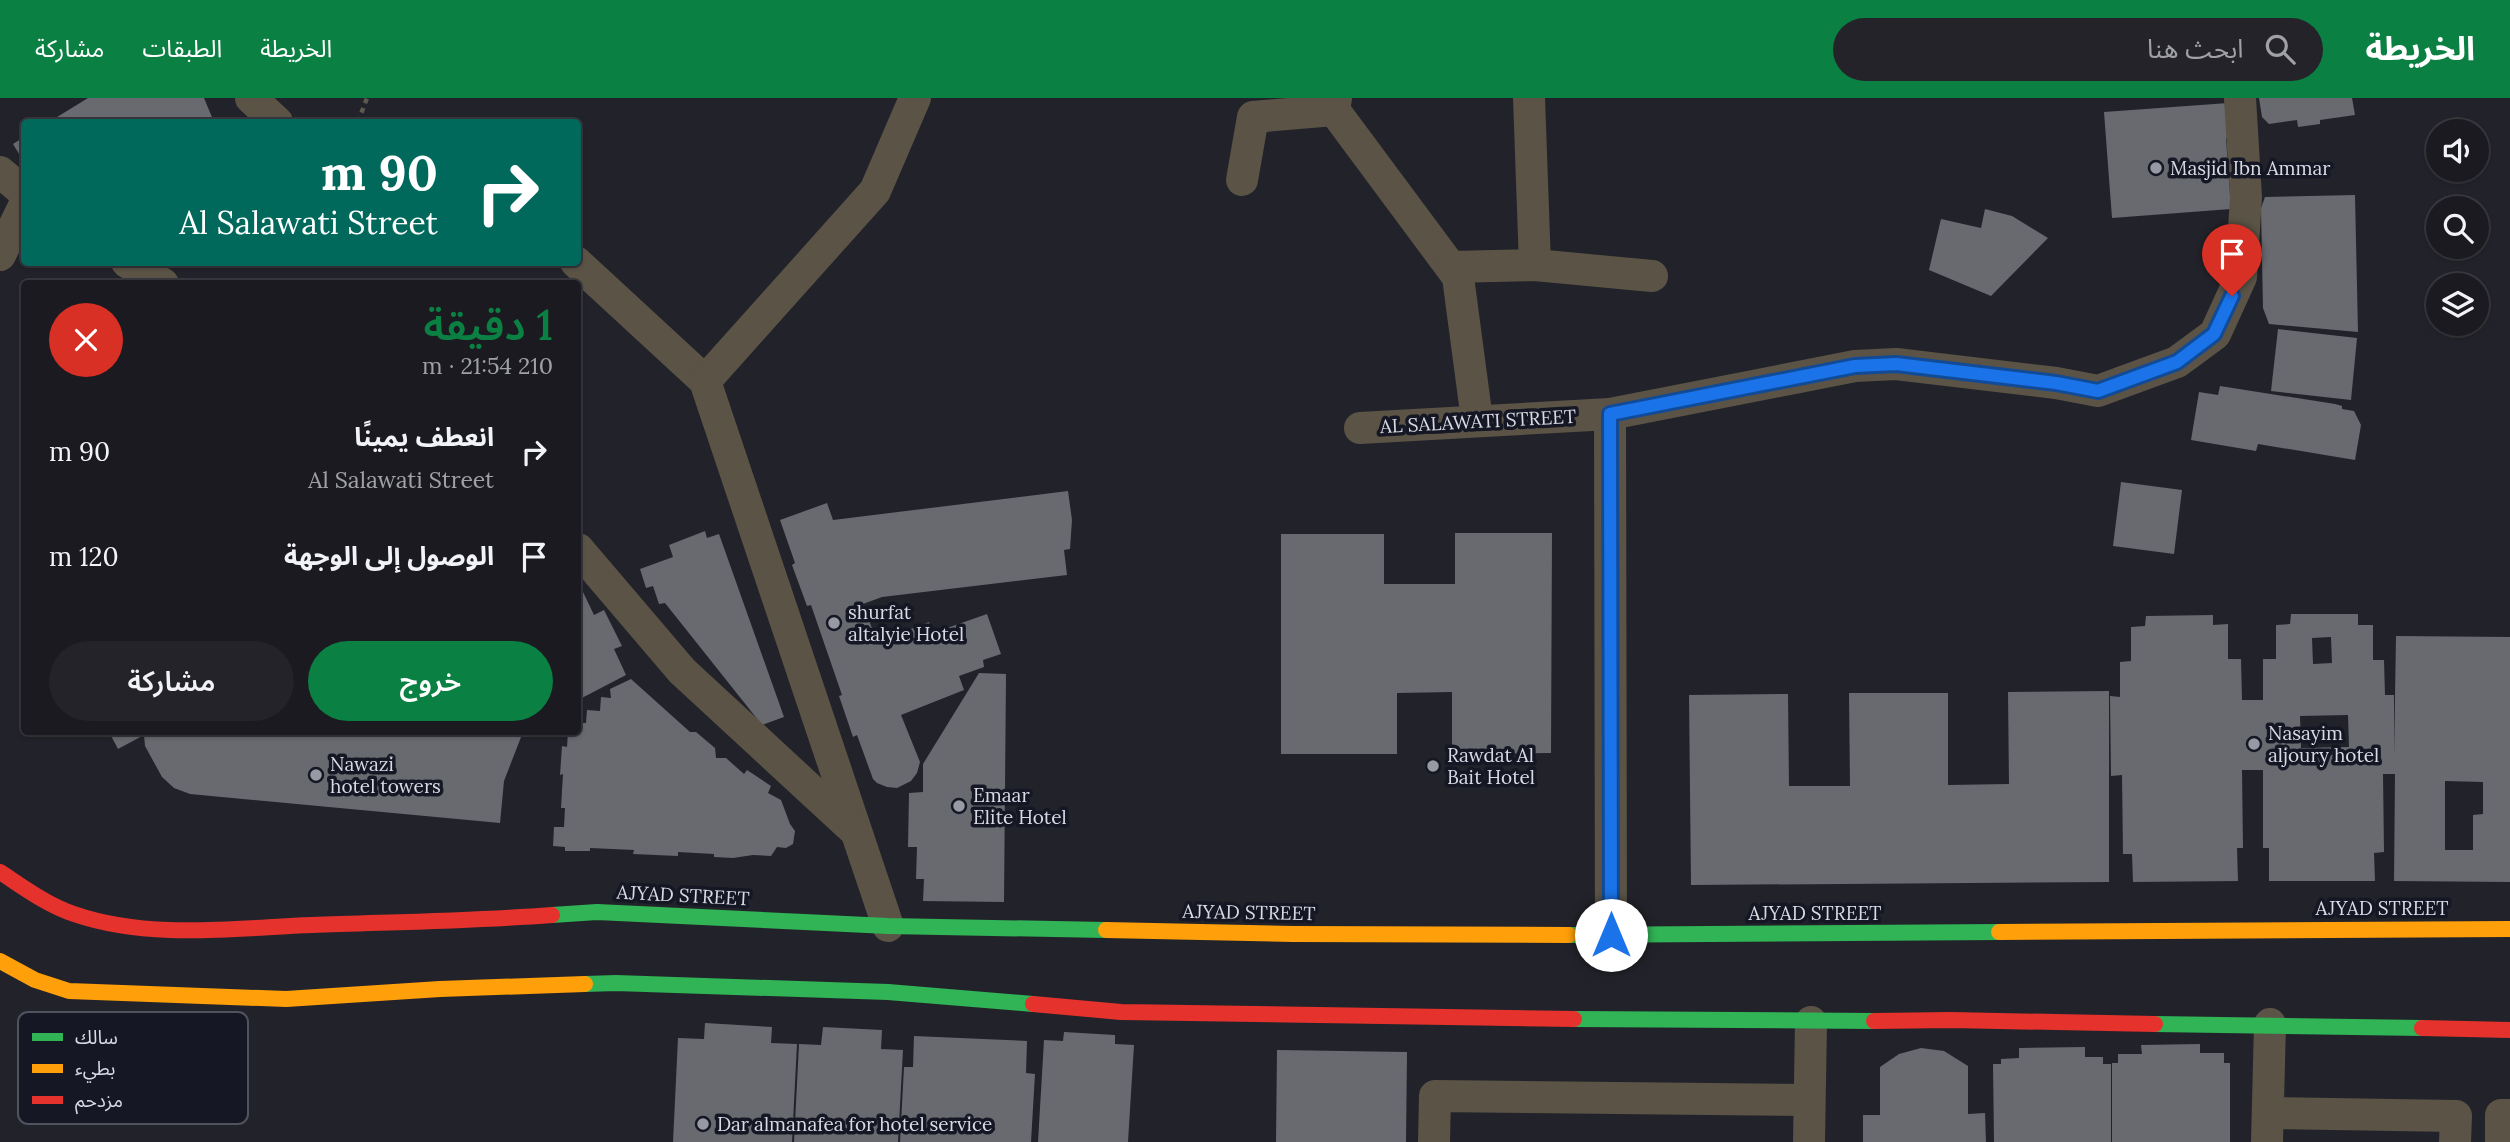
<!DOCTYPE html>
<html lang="ar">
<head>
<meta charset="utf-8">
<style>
	:root { --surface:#1a1a20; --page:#232329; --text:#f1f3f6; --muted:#9fa1a5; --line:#38383e; --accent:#0b8043 }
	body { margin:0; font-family:Lora,"Noto Sans Arabic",serif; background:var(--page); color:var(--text); direction:rtl; height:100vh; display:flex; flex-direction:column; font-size:26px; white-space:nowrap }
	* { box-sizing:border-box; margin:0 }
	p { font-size:23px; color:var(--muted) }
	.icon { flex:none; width:38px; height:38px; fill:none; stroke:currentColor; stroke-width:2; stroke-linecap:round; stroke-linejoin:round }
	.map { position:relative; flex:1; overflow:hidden; direction:ltr }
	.panel { position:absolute; left:21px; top:182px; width:560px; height:455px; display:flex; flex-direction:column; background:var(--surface); border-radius:7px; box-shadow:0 2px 5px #0004,0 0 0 2px var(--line); direction:rtl }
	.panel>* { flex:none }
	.top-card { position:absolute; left:21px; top:21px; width:560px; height:147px; border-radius:7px; box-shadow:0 2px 5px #0004,0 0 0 2px var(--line); direction:rtl; background:#00695c; color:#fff; overflow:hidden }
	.tools { position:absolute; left:2426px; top:21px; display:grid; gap:14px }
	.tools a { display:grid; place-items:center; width:63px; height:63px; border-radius:50%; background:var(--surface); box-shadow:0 2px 5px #0004,0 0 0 2px var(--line); font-size:35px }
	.pin { position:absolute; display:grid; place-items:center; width:60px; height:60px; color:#fff; margin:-72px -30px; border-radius:50% 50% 50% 0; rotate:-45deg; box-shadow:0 0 7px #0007 }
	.pin .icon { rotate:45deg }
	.me { position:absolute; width:77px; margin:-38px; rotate:0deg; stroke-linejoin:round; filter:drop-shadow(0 0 5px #0008) }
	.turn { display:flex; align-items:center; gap:24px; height:147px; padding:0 28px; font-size:32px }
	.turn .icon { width:91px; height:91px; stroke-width:2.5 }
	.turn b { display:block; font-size:49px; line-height:60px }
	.round { display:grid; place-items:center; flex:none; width:74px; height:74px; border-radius:37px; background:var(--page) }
	.headline { display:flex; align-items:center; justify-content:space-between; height:119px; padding:0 28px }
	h1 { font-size:42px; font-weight:600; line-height:52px; color:var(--accent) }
	.action { display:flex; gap:14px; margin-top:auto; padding:14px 28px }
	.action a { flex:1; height:80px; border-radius:42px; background:var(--accent); color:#fff; font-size:28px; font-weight:600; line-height:80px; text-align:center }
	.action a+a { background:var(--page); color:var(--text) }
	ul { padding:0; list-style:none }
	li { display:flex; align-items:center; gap:21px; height:105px; padding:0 28px }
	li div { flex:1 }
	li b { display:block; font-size:26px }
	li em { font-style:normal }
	header { display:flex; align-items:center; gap:42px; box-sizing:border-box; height:98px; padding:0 35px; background:var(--accent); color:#fff }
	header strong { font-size:33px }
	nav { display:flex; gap:38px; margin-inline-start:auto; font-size:24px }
	.search { width:490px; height:63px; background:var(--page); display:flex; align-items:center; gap:18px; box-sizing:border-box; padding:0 24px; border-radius:38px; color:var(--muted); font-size:26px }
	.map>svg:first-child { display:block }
	.building { fill:#686a70; fill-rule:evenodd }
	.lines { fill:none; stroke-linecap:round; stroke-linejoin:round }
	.path { stroke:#5d5950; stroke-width:4.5; stroke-dasharray:5 5; stroke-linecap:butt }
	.street { stroke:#5a5346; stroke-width:32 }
	.fast { stroke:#30b455; stroke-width:16 }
	.slow { stroke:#ff9f0a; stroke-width:16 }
	.jam { stroke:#e5322d; stroke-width:16 }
	.route-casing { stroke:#114b97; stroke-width:18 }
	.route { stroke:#1a73e8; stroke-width:12 }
	.poi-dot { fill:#989aa3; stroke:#151724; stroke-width:2.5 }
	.labels { text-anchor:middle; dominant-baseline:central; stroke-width:7; stroke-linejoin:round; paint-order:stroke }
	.poi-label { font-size:19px; fill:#d8dae4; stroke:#151724; text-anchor:start }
	.street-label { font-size:19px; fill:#d8dae4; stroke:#151724 }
	.key { fill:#151724; stroke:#50525e; stroke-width:2 }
	.key-label { font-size:19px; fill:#d8dae4 }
</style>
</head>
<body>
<header>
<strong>الخريطة</strong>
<div class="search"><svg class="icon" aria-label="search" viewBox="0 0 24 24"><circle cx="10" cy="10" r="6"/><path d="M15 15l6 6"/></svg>ابحث هنا</div>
<nav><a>الخريطة</a><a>الطبقات</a><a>مشاركة</a></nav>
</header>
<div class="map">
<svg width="2510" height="1044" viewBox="0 0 2510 1044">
	<rect width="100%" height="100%" fill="#22232a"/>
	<g class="building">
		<polygon points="88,0 204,0 214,24 49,24"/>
		<polygon points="2259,0 2352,0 2355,17 2320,22 2320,26 2298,29 2297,22 2269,26 2262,19"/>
		<polygon points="2228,5 2230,40 2226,40 2231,111 2112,120 2104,14"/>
		<polygon points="24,39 24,64 13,46"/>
		<polygon points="2355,97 2358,234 2269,226 2263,210 2261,110 2265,99"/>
		<polygon points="1985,111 2012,118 2048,140 1991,198 1929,172 1941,121 1981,130"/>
		<polygon points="2278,231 2357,240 2351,302 2271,293"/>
		<polygon points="2220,288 2335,306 2342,308 2342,311 2354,313 2361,327 2355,362 2258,346 2256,353 2191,342 2199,294 2218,297"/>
		<polygon points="2121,384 2182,392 2174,456 2113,448"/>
		<polygon points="1068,393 1072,422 1070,451 1064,452 1067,477 882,499 863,506 877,544 929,524 933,535 987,516 1001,556 983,562 984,569 959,578 964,592 901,617 920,664 917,675 911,683 897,690 887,689 877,685 873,681 857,637 853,639 839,598 842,597 811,507 807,508 792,467 795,465 780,422 827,405 833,422"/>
		<polygon points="705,433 707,440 719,436 784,619 762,627 665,505 659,506 653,488 646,490 640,471 673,459 669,447"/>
		<polygon points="1455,435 1552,435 1551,655 1452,656 1452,594 1397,595 1397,656 1281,656 1281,436 1384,436 1384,486 1455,486"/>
		<polygon points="583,494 594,517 604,512 622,548 614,551 626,577 578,602 578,497"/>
		<path d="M2291,516H2358V527H2373V562H2384L2385,597H2394V659L2396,538L2510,539V784L2394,783L2395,676H2383L2384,754L2374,755L2375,783H2269V750H2263V672H2242L2243,750H2237L2238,783L2133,784L2132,756H2123L2122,677L2111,678L2110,598L2120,599V564L2131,563V529L2145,528L2146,518L2213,517V527L2228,526V561H2241L2242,602H2263V561H2276V527L2290,526ZM2331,539L2332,565L2313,566L2312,540ZM2348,617L2349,649L2301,650L2300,618ZM2445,683L2483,684V716L2473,717V752H2445Z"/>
		<polygon points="979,575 1006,576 1004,804 923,803 924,781 916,781 917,749 908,749 909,695 923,694 923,666"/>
		<polygon points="631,581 690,634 696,634 715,650 716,660 726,660 744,676 747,672 771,688 768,695 781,702 790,726 795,733 793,746 786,750 777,749 771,758 753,757 733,760 714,759 714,756 678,754 678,758 633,756 634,752 590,750 590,753 565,753 565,749 553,748 554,729 564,729 565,710 561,710 563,676 560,677 562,648 567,649 568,634 578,634 578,625 586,625 587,612 600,613 601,599 611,600 610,591"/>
		<polygon points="2109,593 2109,784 1691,787 1689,597 1788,596 1789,688 1850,688 1849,595 1948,595 1948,687 2009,686 2008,594"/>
		<polygon points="109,634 523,634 504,683 500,725 190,696 174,690 162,679 145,648 144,637 118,651"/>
		<polygon points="705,925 772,929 771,945 797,946 792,1044 673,1044 678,940 704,941"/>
		<polygon points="823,929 882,932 881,951 903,952 898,1044 794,1044 799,946 821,947"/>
		<polygon points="1064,934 1115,937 1115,946 1134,947 1128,1044 1038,1044 1044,942 1063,943"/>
		<polygon points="914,938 1027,943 1026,975 1035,976 1031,1044 900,1044 904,969 913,969"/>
		<polygon points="2200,946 2200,955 2224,955 2224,965 2230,965 2230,1044 2112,1044 2112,965 2118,965 2118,956 2142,956 2141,947"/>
		<polygon points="2085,949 2085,959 2103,959 2103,966 2111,966 2111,1044 1994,1044 1993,966 2001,966 2001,961 2019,960 2019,950"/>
		<polygon points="1921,950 1944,953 1968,968 1968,1016 1985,1015 1986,1044 1863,1044 1863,1017 1880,1017 1880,969 1899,956"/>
		<polygon points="1277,952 1407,954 1406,1044 1276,1044"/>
	</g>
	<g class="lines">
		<polyline class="path" points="358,24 367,0"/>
		<g class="street">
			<polyline points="251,0 277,24"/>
			<polyline points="1336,0 1334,12 1458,179 1477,322"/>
			<polyline points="1529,0 1535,167"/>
			<polyline points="0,74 24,94"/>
			<polyline points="1242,82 1253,19 1334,12"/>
			<polyline points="0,157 24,108"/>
			<polyline points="127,164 163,186"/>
			<polyline points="576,164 705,283 888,828"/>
			<polyline points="1451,169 1535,167 1652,178"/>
			<polyline points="705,283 875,93 915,0"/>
			<polyline points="1610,316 1611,837"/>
			<polyline points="1360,330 1610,316 1855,268 1896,266 2056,285 2098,293 2177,264 2215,236 2241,179 2246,99 2240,0"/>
			<polyline points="578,451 682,573 852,730"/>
			<polyline points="2268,1015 2456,1018 2455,1044"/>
			<polyline points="1434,1044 1435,998 1809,1002"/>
			<polyline points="1809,1044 1811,924"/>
			<polyline points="2267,1044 2270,926"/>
			<polyline points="2501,1044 2501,1017 2510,1017"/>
		</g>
		<g class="fast">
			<polyline points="552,817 597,814 888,828 1106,832"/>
			<polyline points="1569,837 1999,834"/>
			<polyline points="585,886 616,885 888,894 1033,906"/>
			<polyline points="1574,921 1874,923"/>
			<polyline points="2155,926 2422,930"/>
		</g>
		<g class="slow">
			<polyline points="1106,832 1293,836 1569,837"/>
			<polyline points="1999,834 2510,831"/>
			<polyline points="0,863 35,882 69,893 286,901 440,891 585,886"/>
		</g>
		<g class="jam">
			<path d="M0,774C23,789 47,807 74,816C149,842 235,830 312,827C393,824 472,823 552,817"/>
			<polyline points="1033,906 1121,914 1574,921"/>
			<polyline points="1874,923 1951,922 2155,926"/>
			<polyline points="2422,930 2510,932"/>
		</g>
	</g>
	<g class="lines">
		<g class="route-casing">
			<polyline id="route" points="1611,837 1610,316 1855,268 1896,266 2056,285 2098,293 2177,264 2214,236 2232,198"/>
		</g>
		<use href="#route" class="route"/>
	</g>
	<g class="poi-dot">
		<circle cx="2156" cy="70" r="7"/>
		<circle cx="834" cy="525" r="7"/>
		<circle cx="2254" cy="646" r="7"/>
		<circle cx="1433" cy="668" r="7"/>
		<circle cx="316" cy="677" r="7"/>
		<circle cx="959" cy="708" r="7"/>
		<circle cx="703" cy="1026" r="7"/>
	</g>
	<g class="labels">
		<g class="poi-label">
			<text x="2170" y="70">Masjid Ibn Ammar</text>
			<text x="848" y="514">shurfat<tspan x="848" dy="22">altalyie Hotel</tspan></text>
			<text x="2268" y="635">Nasayim<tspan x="2268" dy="22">aljoury hotel</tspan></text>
			<text x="1447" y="657">Rawdat Al<tspan x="1447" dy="22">Bait Hotel</tspan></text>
			<text x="330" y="666">Nawazi<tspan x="330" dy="22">hotel towers</tspan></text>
			<text x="973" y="697">Emaar<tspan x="973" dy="22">Elite Hotel</tspan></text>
			<text x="717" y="1026">Dar almanafea for hotel service</text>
		</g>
		<g class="street-label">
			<text transform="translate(1478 323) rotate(-3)">AL SALAWATI STREET</text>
			<text transform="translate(683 797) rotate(3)">AJYAD STREET</text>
			<text x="2382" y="810">AJYAD STREET</text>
			<text transform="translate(1249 814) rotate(1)">AJYAD STREET</text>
			<text x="1815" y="815">AJYAD STREET</text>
		</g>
	</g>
	<rect x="18" y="914" width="230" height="112" rx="10" class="key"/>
	<rect x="32" y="935" width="31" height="8" fill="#30b455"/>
	<rect x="32" y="966" width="31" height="9" fill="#ff9f0a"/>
	<rect x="32" y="998" width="31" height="8" fill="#e5322d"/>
	<g class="key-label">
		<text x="75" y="946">سالك</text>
		<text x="75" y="977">بطيء</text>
		<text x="75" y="1009">مزدحم</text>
	</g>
</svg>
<div class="tools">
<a><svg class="icon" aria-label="sound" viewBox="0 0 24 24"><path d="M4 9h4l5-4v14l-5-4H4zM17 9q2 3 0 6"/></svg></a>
<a><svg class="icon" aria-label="search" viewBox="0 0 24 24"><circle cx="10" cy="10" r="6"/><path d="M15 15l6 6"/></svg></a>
<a><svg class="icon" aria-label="layers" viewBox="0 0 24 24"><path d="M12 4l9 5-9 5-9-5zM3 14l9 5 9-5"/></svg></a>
</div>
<div class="pin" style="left:2232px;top:198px;background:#d93025"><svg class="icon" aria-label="arrive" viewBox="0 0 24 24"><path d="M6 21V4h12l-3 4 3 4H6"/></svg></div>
<svg class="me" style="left:1611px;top:837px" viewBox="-20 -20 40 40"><circle r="19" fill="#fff"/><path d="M0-13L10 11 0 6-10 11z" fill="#1a73e8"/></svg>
<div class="top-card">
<div class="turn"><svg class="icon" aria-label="right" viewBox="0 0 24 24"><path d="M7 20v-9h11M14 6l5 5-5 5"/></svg><div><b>90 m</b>Al Salawati Street</div></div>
</div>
<section class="panel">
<div class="headline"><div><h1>1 دقيقة</h1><p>210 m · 21:54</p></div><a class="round" style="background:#d93025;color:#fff"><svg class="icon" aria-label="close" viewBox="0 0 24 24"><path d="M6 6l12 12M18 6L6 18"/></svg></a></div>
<ul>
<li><svg class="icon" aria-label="right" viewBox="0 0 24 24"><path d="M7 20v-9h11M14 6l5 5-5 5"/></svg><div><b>انعطف يمينًا</b><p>Al Salawati Street</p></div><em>90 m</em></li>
<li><svg class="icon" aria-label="arrive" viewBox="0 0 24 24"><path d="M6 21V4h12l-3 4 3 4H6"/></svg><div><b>الوصول إلى الوجهة</b></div><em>120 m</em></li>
</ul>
<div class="action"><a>خروج</a><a>مشاركة</a></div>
</section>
</div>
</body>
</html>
